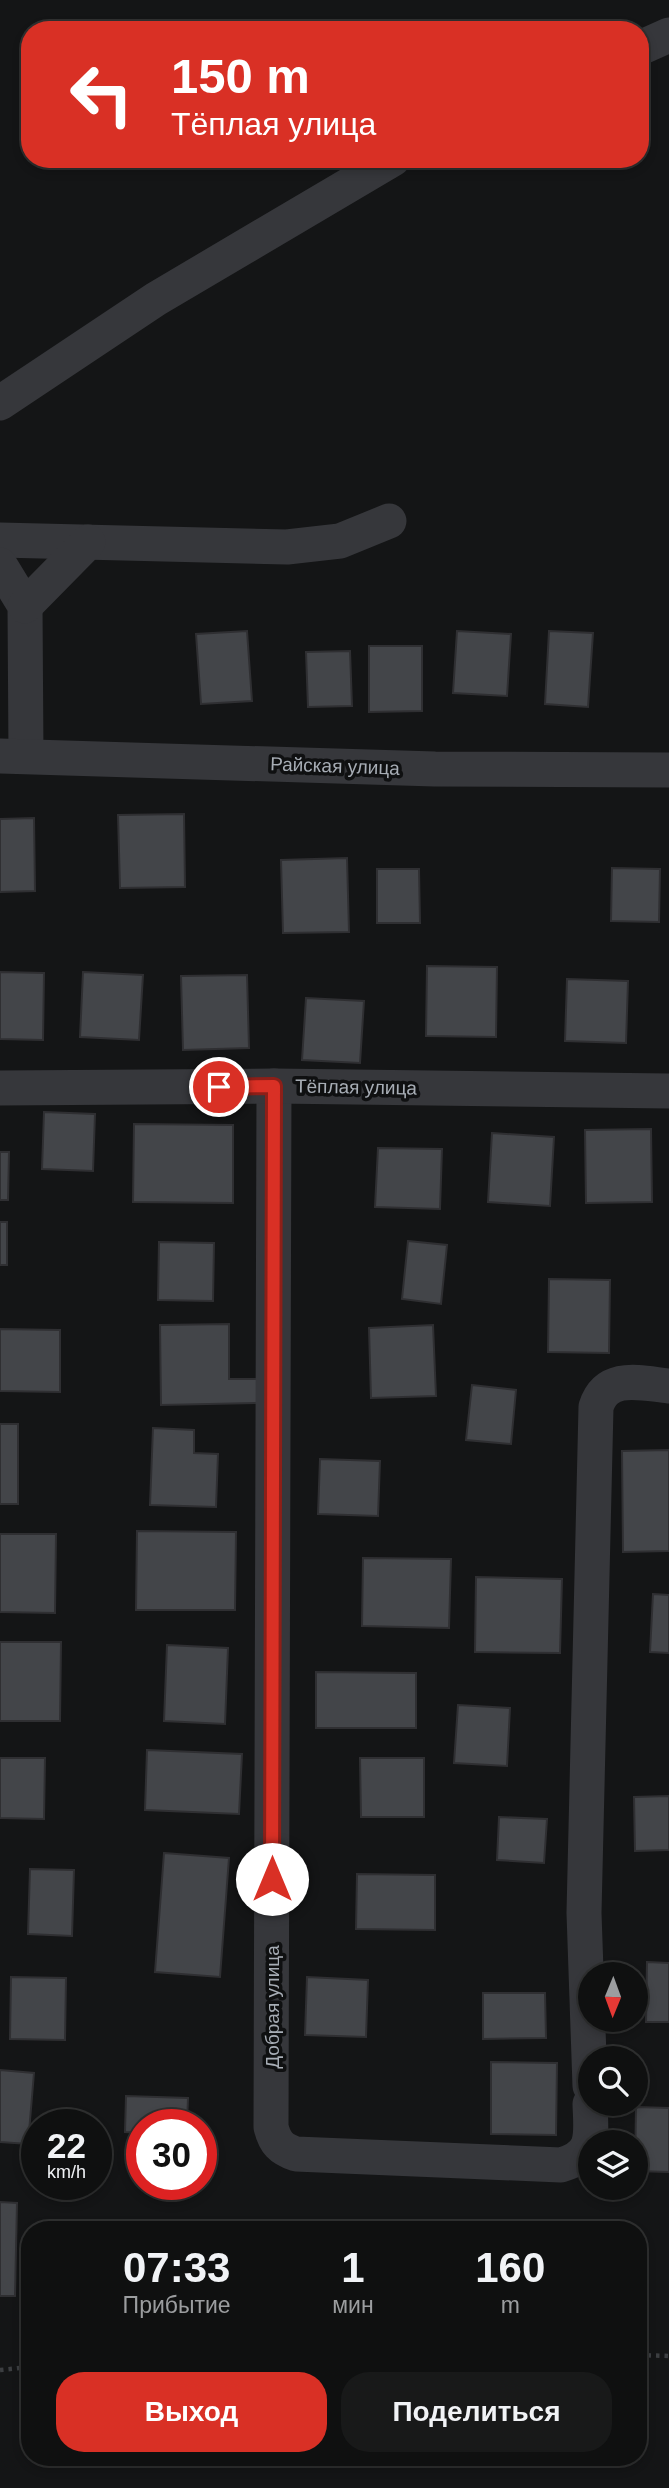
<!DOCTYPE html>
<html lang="ru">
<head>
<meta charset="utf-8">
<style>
	:root { --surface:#0f1010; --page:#181919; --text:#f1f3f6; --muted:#9b9d9f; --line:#2f3030; --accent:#d93025 }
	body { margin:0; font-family:Helvetica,sans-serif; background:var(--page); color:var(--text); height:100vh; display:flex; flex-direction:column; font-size:26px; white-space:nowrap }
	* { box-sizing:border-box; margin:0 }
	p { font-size:23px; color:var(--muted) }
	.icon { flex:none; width:38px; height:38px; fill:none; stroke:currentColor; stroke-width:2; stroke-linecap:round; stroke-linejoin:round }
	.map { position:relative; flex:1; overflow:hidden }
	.sheet { position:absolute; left:21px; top:2221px; width:626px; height:245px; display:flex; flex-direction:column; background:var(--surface); border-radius:28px; box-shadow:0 4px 10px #0003,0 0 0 2px var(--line) }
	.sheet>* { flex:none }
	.hud { position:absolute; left:21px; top:21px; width:628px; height:147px; border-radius:28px; box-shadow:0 4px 10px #0003,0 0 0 2px var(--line); background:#d93025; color:#fff; overflow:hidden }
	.needle { width:46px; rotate:181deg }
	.controls { position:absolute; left:578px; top:1962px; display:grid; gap:14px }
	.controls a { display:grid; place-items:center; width:70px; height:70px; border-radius:50%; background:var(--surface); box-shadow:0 4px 10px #0003,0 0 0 2px var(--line); font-size:35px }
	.speed { position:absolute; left:21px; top:2109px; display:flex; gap:14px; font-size:35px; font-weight:700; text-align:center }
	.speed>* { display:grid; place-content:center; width:91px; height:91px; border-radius:50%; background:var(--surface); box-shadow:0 4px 10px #0003,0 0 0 2px var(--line); line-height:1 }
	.speed small { font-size:18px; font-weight:400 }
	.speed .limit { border:10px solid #d22; background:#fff; color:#111 }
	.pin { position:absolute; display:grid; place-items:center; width:60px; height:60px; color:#fff; margin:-30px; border:4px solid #fff; border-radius:50%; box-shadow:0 2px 7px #0007 }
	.me { position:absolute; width:77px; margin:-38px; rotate:0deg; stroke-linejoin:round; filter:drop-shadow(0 0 5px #0008) }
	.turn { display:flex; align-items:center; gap:24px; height:147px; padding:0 35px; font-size:32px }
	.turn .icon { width:91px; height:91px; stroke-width:2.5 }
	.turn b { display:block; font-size:49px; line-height:60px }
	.eta { display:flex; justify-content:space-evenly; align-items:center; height:119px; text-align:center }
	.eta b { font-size:42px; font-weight:600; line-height:49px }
	.primary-button { display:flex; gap:14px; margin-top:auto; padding:14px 35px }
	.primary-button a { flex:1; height:80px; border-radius:28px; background:var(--accent); color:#fff; font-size:28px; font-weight:600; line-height:80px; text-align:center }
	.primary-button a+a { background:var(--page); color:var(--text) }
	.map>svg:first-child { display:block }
	.building { fill:#434549; stroke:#2f2f32; stroke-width:2 }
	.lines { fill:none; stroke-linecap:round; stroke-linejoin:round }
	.path { stroke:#3c3e41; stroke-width:4.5; stroke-dasharray:3.5 5; stroke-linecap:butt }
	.minor { stroke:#36373b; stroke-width:35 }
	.route-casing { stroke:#8d1f18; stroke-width:18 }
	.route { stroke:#d93025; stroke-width:12 }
	.labels { text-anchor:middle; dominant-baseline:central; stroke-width:7; stroke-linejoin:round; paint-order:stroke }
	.street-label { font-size:19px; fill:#a7adb5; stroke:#0f1011 }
</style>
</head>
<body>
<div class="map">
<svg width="669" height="2488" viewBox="0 0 669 2488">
	<rect width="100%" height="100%" fill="#141516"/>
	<g class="building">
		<polygon points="247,631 252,701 201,704 196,634"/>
		<polygon points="457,631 511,634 507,696 453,693"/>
		<polygon points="549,631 593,633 588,707 545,704"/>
		<polygon points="369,646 422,646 422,711 369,712"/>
		<polygon points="350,651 352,706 308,707 306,652"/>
		<polygon points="184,814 185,887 120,888 118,815"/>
		<polygon points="34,818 35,891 0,892 0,819"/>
		<polygon points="347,858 349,932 283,933 281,860"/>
		<polygon points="612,868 660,869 659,922 611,921"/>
		<polygon points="377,869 419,869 420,923 377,923"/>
		<polygon points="427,966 497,967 496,1037 426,1036"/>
		<polygon points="0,972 44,973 43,1040 0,1039"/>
		<polygon points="83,972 143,975 139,1040 80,1037"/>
		<polygon points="247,975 249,1048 183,1050 181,976"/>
		<polygon points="567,979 628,981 626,1043 565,1041"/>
		<polygon points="306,998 364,1001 360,1063 302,1060"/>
		<polygon points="44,1112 95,1114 93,1171 42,1169"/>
		<polygon points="134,1124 233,1125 233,1203 133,1202"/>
		<polygon points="651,1129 652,1202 586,1203 585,1130"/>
		<polygon points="492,1133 554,1137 550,1206 488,1202"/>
		<polygon points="378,1148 442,1149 440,1209 375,1207"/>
		<polygon points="0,1152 9,1152 8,1200 0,1200"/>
		<rect x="0" y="1222" width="7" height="43"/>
		<polygon points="408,1241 447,1245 441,1304 402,1299"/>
		<polygon points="159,1242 214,1243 213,1301 158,1300"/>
		<polygon points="549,1279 610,1280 609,1353 548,1352"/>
		<polygon points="229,1324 229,1379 258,1379 258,1403 161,1405 160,1325"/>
		<polygon points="433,1325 436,1396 371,1398 369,1328"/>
		<polygon points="0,1329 60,1330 60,1392 0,1391"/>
		<polygon points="472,1385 516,1390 511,1444 466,1440"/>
		<rect x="0" y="1424" width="18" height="80"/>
		<polygon points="153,1428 194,1430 194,1453 218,1454 216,1507 150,1505"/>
		<polygon points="669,1450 669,1551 623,1552 622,1451"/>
		<polygon points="320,1459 380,1461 378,1516 318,1514"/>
		<polygon points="137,1531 236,1532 235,1610 136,1610"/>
		<polygon points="0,1534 56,1534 55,1613 0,1612"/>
		<polygon points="363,1558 451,1559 449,1628 362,1626"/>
		<polygon points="476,1577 562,1579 560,1653 475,1652"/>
		<polygon points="653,1594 669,1595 669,1653 650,1652"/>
		<polygon points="0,1642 61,1642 60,1721 0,1721"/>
		<polygon points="167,1645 228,1648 225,1724 164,1721"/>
		<polygon points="316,1672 416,1673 416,1728 316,1728"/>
		<polygon points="458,1705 510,1708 507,1766 454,1763"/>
		<polygon points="147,1750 242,1754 239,1814 145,1810"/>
		<polygon points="0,1758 45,1758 44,1819 0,1818"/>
		<polygon points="360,1758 424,1758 424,1817 361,1817"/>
		<polygon points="669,1796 669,1850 635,1851 634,1797"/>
		<polygon points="499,1817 547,1819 544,1863 497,1860"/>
		<polygon points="164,1853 229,1858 220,1977 155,1972"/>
		<polygon points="30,1869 74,1870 72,1936 28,1934"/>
		<polygon points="357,1874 435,1875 435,1930 356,1929"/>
		<polygon points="647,1962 669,1963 669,2022 646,2022"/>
		<polygon points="11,1977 66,1978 65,2040 10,2039"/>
		<polygon points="307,1977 368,1980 366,2037 305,2035"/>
		<polygon points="483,1993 545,1993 546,2038 483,2039"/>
		<polygon points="491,2062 557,2063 556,2135 491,2134"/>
		<polygon points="0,2070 34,2073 28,2144 0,2142"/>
		<polygon points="126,2096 188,2098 187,2124 142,2124 142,2133 125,2132"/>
		<polygon points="636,2107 669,2108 669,2172 635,2171"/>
		<polygon points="0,2202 17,2203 15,2296 0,2296"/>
		<polygon points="263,2227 323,2229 323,2230 263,2230"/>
	</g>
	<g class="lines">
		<g class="path">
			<polyline points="639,2355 669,2356"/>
			<polyline points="0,2370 30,2367"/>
		</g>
		<g class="minor">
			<polyline points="640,48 669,35"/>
			<polyline points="0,403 156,299 393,159"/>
			<polyline points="0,540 287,547 340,541 389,521"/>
			<polyline points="0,565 25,606 26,756"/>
			<polyline points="25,606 88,542"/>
			<polyline points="0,756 435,769 669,770"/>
			<path d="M274,1086L271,2127C275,2143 281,2149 296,2154L561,2165C596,2155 591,2135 590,2104"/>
			<polyline points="0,1088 274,1086 669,1091"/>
			<path d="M590,2086L584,1913L596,1407C607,1373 640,1383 669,1386"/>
		</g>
	</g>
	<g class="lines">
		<g class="route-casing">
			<polyline id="route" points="219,1087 274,1086 272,1879"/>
		</g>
		<use href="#route" class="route"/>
	</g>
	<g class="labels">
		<g class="street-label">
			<text transform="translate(335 766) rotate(2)">Райская улица</text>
			<text transform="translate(356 1087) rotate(1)">Тёплая улица</text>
			<text transform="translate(272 2007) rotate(-90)">Добрая улица</text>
		</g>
	</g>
</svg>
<div class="controls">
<a><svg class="needle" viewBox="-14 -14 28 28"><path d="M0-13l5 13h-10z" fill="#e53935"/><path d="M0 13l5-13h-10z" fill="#9b9d9f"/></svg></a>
<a><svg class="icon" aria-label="search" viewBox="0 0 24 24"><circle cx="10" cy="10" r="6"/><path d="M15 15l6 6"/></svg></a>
<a><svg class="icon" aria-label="layers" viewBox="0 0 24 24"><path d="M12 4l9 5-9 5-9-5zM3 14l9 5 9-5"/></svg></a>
</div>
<div class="speed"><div>22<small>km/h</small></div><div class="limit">30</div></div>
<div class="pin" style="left:219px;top:1087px;background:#d93025"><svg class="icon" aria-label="arrive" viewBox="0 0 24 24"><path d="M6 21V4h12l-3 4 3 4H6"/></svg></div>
<svg class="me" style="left:272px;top:1879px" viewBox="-20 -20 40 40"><circle r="19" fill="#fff"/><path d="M0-13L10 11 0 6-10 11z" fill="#d93025"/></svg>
<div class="hud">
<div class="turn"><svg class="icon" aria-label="left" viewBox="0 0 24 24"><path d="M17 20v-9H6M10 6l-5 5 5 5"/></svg><div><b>150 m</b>Тёплая улица</div></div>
</div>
<section class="sheet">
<div class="eta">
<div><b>07:33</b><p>Прибытие</p></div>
<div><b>1</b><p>мин</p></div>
<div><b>160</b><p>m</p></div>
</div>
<div class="primary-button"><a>Выход</a><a>Поделиться</a></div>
</section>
</div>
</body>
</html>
